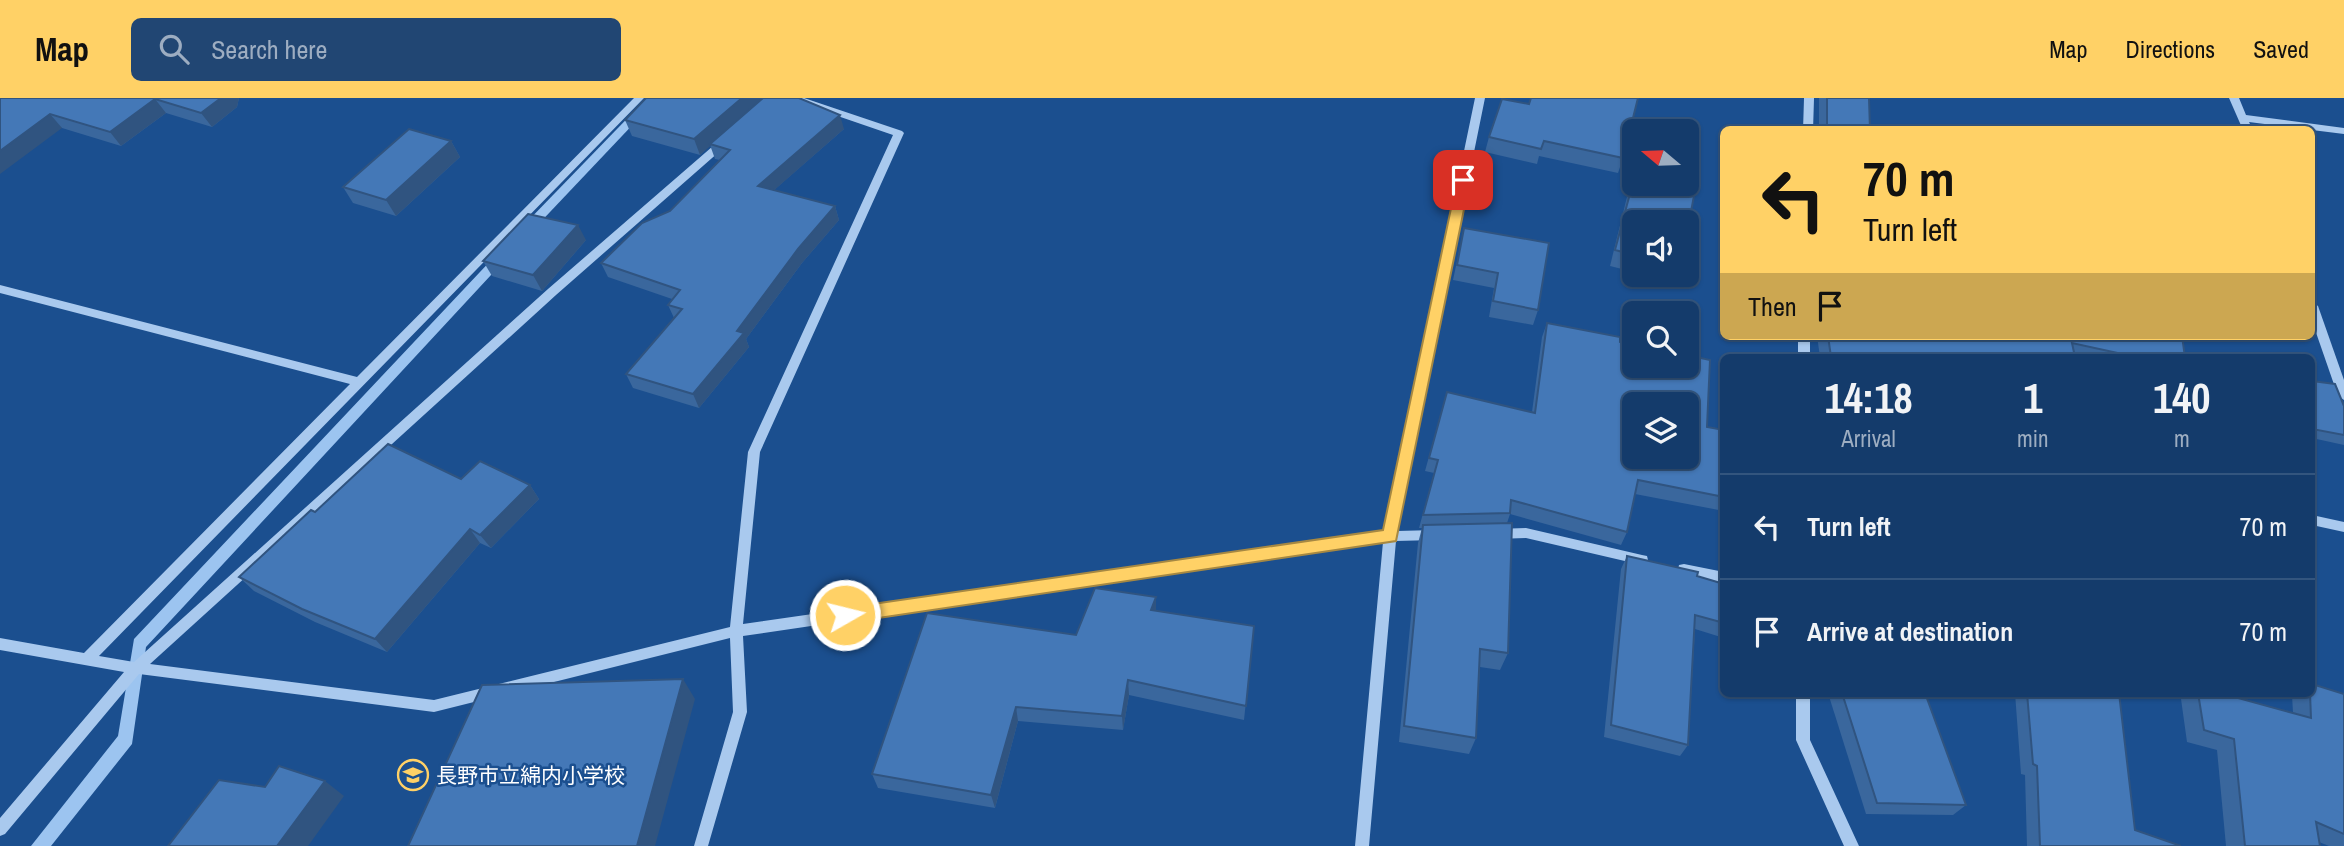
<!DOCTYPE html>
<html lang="en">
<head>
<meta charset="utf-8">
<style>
	:root { --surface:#143b6b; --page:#214673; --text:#f1f3f6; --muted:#9dadc1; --line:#33557e; --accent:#ffd166 }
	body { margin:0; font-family:"Archivo Narrow","Noto Sans JP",sans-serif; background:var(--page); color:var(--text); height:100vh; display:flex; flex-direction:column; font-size:26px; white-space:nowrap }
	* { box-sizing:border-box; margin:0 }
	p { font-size:23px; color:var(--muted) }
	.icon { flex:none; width:38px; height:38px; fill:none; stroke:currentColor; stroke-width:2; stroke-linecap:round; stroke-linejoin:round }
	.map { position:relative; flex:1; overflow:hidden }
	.details { position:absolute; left:1720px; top:256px; width:595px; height:343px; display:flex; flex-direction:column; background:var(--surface); border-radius:10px; box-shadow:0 2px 5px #0004,0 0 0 2px var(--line) }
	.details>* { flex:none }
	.top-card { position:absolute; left:1720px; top:28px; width:595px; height:214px; border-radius:10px; box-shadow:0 2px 5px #0004,0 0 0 2px var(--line); background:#ffd166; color:#111; overflow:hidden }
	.needle { width:46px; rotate:289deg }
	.buttons { position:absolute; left:1622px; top:21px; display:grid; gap:14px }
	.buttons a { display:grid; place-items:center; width:77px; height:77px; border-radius:10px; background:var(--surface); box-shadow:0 2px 5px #0004,0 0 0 2px var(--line); font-size:35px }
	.pin { position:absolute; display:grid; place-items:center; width:60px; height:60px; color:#fff; margin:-30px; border-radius:14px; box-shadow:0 4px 10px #0006 }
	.me { position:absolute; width:77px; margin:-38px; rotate:82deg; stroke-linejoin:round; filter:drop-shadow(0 0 5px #0008) }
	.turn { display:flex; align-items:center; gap:24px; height:147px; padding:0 28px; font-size:32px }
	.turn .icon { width:91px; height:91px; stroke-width:2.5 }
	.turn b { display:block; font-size:49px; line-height:60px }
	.then { display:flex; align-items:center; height:66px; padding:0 28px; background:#0003; gap:14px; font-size:26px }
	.eta { display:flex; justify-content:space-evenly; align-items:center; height:119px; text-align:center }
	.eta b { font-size:42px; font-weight:800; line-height:49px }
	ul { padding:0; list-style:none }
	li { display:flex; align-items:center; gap:21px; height:105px; padding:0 28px; border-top:2px solid var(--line) }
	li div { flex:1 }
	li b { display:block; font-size:26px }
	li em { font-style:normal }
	header { display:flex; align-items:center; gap:42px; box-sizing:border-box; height:98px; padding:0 35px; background:var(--accent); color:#111 }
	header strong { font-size:33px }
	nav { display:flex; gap:38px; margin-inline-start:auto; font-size:24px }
	.search { width:490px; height:63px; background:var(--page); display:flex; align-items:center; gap:18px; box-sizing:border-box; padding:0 24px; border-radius:10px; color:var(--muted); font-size:26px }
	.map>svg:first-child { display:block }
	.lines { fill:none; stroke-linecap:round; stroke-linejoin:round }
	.stream { fill:#9cc4f0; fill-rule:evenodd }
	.minor { fill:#a9c9ee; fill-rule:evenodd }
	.wall { fill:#3a679d }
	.shaded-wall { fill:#305480 }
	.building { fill:#4478b7; stroke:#305480; stroke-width:2; fill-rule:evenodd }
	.route { fill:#ffd166; stroke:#a68842; stroke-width:2 }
	.labels { text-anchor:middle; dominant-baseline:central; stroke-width:5; stroke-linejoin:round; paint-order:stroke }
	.poi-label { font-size:21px; fill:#fff; stroke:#1b4f8f; text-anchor:start }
</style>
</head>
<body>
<header>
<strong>Map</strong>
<div class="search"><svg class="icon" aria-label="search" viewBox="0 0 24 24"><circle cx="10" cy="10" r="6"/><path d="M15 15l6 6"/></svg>Search here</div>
<nav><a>Map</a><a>Directions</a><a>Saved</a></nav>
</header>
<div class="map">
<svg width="2344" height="748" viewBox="0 0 2344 748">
	<rect width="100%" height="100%" fill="#1b4f8f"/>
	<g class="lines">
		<g class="stream">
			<polygon points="647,0 658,0 532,133 524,133 522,130 524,127"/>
			<polygon points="500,156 504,157 506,160 504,163 146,549 132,646 51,748 31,748 118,638 134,541 496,157"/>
		</g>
		<g class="minor">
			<polygon points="634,0 644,0 99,558 134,564 548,191 720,42 724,41 729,44 728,46 556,197 150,566 434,602 730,529 748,354 893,37 791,2 789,0 804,0 902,33 904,35 760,354 743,526 1385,434 1475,0 1485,0 1397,433 1435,432 1439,433 1441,437 1439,441 1435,442 1396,443 1369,748 1355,748 1383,444 743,538 747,614 708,748 694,748 733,614 730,540 434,614 139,576 5,736 0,738 0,720 124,574 0,552 0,540 84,555 350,286 0,195 0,187 357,279"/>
			<polygon points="1804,0 1814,0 1813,32 1803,32"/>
			<polygon points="2229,0 2239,0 2246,17 2344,30 2344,36 2249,24 2253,32 2243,32"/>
			<polygon points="2312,204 2318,208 2344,282 2344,302 2338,298 2312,223"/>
			<rect x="1798" y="238" width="12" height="21"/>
			<polygon points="2312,417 2344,424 2344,434 2312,427"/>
			<polygon points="1526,430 1642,457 1647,458 1648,462 1647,466 1642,467 1526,440 1495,441 1491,440 1489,436 1491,432 1495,431"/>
			<polygon points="1684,466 1724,474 1724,485 1679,475 1678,471 1679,467"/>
			<polygon points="1796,595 1810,595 1810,642 1859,748 1844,748 1796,642"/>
		</g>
	</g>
	<g class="wall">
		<polygon points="0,0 239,0 237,9 212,29 166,15 121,48 62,30"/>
		<polygon points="1819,0 1869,0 1870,32 1819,32"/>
		<polygon points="1502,1 1623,60 1618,75 1539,58 1537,66 1485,54 1489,39"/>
		<polygon points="625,22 844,31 774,92 835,108 839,122 802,165 746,241 749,249 699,310 633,290 626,276 674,220 668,207 672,201 608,179 601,165 670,113 720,62 715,61 710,47 700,57 632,38"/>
		<polygon points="451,43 460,59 396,118 353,105 343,89"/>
		<polygon points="1633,84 1634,124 1634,174 1610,168 1627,99"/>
		<polygon points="1464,130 1538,212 1533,227 1489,219 1494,190 1453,182"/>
		<polygon points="586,142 542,193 492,178 483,163"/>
		<polygon points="1646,177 1676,177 1673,184"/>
		<polygon points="1547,225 1620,244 1707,329 1724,332 1724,413 1635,396 1627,434 1621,447 1510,416 1507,425 1508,555 1500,572 1480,569 1476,640 1469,656 1399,644 1418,445 1422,430 1419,430 1434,375 1425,373 1447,294 1532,314 1542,239"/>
		<polygon points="1817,238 2182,238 2185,259 1820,259"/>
		<polygon points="2312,283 2344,308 2344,347 2312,340"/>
		<polygon points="461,381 530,387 539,401 491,450 480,445 387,554 315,524 254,493 239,479 315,414"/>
		<polygon points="1627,458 1724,486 1724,540 1695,531 1688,647 1680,658 1604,639 1621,471"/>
		<polygon points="1156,513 1254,528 1244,622 1129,597 1123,632 1018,623 995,710 878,690 872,676 1076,537"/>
		<polygon points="1828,595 1925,595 1966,707 1953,717 1866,716"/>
		<polygon points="2015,595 2119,595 2135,732 2181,748 2027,748 2025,677 2021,676"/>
		<polygon points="2189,595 2198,595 2293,615 2292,597 2295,595 2344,596 2344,748 2329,748 2319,744 2320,748 2226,748 2217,652 2187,644 2181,601"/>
	</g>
	<g class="shaded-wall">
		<polygon points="221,0 239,0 237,9 212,29 201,15"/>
		<polygon points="742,0 765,0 700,57 694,41"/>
		<polygon points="155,1 166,15 121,48 110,34"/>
		<polygon points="50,16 62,30 0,76 0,53"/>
		<polygon points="840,17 844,31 763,102 758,88"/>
		<polygon points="451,43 460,59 396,118 386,102"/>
		<polygon points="835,108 839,122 802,165 746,241 749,249 699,310 693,296 737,233 798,151"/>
		<polygon points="578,127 586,142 542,193 533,177"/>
		<polygon points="530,387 539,401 491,450 480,437"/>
		<polygon points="470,431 480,445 387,554 375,541"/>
		<polygon points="1156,499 1156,515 1151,512"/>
		<polygon points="683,581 695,601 655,748 637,748"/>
		<polygon points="1128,582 1129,597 1123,632 1122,618"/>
		<polygon points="1016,609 1018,623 995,710 991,697"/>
		<polygon points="325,683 344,698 308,748 277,748"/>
	</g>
	<g class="building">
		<polygon points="0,0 221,0 201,15 155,1 110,34 50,16 0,53"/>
		<polygon points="646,0 742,0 694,41 625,22"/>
		<polygon points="763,0 799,0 840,17 758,88 835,108 798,151 737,233 744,235 693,296 626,276 682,211 668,207 680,192 601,165 642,125 670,113 730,52 710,46"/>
		<polygon points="1531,0 1638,0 1623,60 1544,43 1541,51 1489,39 1502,1 1529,6"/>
		<polygon points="1827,0 1869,0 1870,32 1827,32"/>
		<polygon points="409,31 451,43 386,102 343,89"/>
		<polygon points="1633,84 1634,84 1634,86 1641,86 1694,98 1687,134 1687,124 1634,124 1634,157 1615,152"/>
		<polygon points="528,116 578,127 533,177 483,163"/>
		<polygon points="1464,130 1549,145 1538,212 1493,203 1498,175 1457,167"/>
		<path d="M1547,225L1620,239V244L1634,247V268H1687V257L1710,262L1707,329L1724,332V399L1638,382L1627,434L1511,402L1510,415L1423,417L1438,362L1429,360L1447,294L1535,315ZM1634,306H1687V359H1634Z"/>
		<polygon points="1828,238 2182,238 2185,259 2136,259 2072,245 2075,259 1831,259"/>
		<polygon points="2312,283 2335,286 2344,308 2344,337 2312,331"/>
		<polygon points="388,346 461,381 480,363 530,387 480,437 470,431 375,541 302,511 239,479 311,412 315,414"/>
		<polygon points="1512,425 1508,555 1480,551 1476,640 1404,628 1423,427"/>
		<polygon points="1627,458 1698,474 1697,478 1724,486 1724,525 1695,517 1688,647 1611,627"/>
		<polygon points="1095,490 1156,499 1151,512 1254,528 1246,608 1128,582 1122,618 1016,609 991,697 872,676 927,515 1076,537"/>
		<polygon points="683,581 637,748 408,748 482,587"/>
		<polygon points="2312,586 2344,596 2344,736 2316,724 2320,748 2245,748 2234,641 2204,632 2198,595 2220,595 2311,620 2310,595 2312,595"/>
		<polygon points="1842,595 1925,595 1966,707 1877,705"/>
		<polygon points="2027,595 2119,595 2135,732 2181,748 2040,748 2037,668 2033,666"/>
		<polygon points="279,668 325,683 277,748 168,748 219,682 265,689"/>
	</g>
	<polygon class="route" points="1463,78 1470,82 1396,443 845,525 839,522 837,517 839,512 845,510 1383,432 1457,82"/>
	<defs>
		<g id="school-ring" transform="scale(1.575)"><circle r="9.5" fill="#1b4f8f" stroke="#ffd166" stroke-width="1.5"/><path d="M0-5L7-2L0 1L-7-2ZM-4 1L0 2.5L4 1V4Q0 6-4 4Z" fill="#ffd166"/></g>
	</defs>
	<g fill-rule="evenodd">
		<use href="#school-ring" x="413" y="677"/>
	</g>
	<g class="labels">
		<g class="poi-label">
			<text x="436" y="677">長野市立綿内小学校</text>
		</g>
	</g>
</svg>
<div class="buttons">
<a><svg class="needle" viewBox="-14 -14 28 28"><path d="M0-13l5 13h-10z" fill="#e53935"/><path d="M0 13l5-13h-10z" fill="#9dadc1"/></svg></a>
<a><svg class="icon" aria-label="sound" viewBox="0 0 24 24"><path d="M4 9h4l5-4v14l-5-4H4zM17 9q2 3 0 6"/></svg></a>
<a><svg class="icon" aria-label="search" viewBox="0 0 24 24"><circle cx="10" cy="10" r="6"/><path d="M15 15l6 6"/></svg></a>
<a><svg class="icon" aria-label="layers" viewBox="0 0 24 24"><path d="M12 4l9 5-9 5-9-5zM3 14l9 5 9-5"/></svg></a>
</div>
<div class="pin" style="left:1463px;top:82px;background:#d93025"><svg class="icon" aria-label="arrive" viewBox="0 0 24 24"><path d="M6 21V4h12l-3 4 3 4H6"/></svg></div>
<svg class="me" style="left:845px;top:517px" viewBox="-20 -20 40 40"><circle r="17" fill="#ffd166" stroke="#fff" stroke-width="3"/><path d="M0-11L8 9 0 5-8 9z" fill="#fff"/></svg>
<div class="top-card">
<div class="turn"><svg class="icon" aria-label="left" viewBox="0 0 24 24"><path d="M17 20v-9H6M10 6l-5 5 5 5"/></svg><div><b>70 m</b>Turn left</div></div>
<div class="then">Then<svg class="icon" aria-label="arrive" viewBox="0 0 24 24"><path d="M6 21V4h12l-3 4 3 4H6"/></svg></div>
</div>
<section class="details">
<div class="eta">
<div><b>14:18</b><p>Arrival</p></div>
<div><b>1</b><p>min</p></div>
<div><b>140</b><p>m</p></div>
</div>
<ul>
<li><svg class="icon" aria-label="left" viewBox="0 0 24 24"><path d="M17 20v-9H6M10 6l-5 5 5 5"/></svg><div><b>Turn left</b></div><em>70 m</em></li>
<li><svg class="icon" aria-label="arrive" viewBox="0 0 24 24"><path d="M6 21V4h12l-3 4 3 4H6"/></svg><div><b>Arrive at destination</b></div><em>70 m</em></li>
</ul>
</section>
</div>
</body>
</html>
